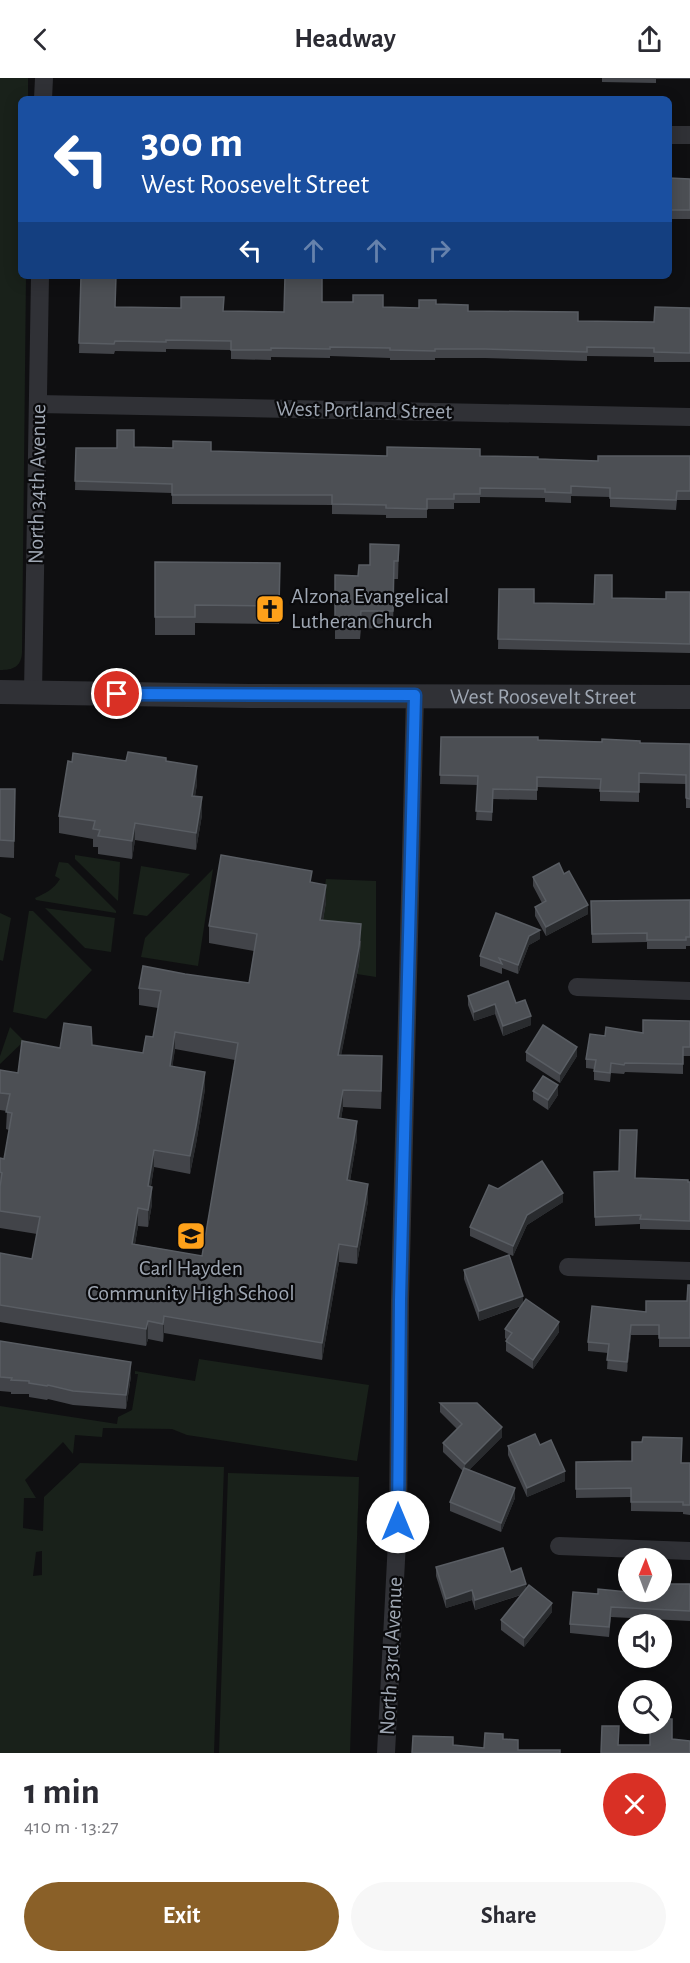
<!DOCTYPE html>
<html lang="en">
<head>
<meta charset="utf-8">
<style>
	:root { --surface:#fff; --page:#f7f7f7; --text:#2b2b33; --muted:#7c7c81; --accent:#8a6028 }
	body { margin:0; font-family:"Alegreya Sans",sans-serif; background:var(--page); color:var(--text); height:100vh; display:flex; flex-direction:column; font-size:22px; white-space:nowrap }
	* { box-sizing:border-box; margin:0 }
	p { font-size:20px; color:var(--muted) }
	.icon { flex:none; width:33px; height:33px; fill:none; stroke:currentColor; stroke-width:2; stroke-linecap:round; stroke-linejoin:round }
	.map { position:relative; height:1675px; overflow:hidden }
	.details { display:flex; flex-direction:column; background:var(--surface); flex:1 }
	.details>* { flex:none }
	.guide { position:absolute; left:18px; top:18px; width:654px; height:183px; border-radius:9px; box-shadow:0 3px 15px #0003; background:#1a4fa0; color:#fff; overflow:hidden }
	.needle { width:39px; rotate:1deg }
	.fabs { position:absolute; left:618px; top:1470px; display:grid; gap:12px }
	.fabs a { display:grid; place-items:center; width:54px; height:54px; border-radius:50%; background:var(--surface); box-shadow:0 3px 15px #0003; font-size:30px }
	.pin { position:absolute; display:grid; place-items:center; width:51px; height:51px; color:#fff; margin:-26px; border:3px solid #fff; border-radius:50%; box-shadow:0 2px 6px #0007 }
	.me { position:absolute; width:66px; margin:-33px; rotate:0deg; stroke-linejoin:round; filter:drop-shadow(0 0 4px #0008) }
	.turn { display:flex; align-items:center; gap:21px; height:126px; padding:0 24px; font-size:27px }
	.turn .icon { width:78px; height:78px; stroke-width:2.5 }
	.turn b { display:block; font-size:42px; line-height:51px }
	.lanes { display:flex; align-items:center; height:57px; padding:0 24px; background:#0003; justify-content:center; gap:30px; direction:ltr }
	.lanes .off { opacity:.35 }
	.round { display:grid; place-items:center; flex:none; width:63px; height:63px; border-radius:32px; background:var(--page) }
	.overview { display:flex; align-items:center; justify-content:space-between; height:102px; padding:0 24px }
	h1 { font-size:36px; font-weight:700; line-height:45px }
	.cta { display:flex; gap:12px; margin-top:auto; padding:12px 24px }
	.cta a { flex:1; height:69px; border-radius:36px; background:var(--accent); color:#fff; font-size:24px; font-weight:700; line-height:69px; text-align:center }
	.cta a+a { background:var(--page); color:var(--text) }
	header { display:flex; justify-content:space-between; align-items:center; height:78px; padding:0 24px; background:var(--surface); font-size:27px; font-weight:700 }
	.map>svg:first-child { display:block }
	.green { fill:#19211a; fill-rule:evenodd }
	.lines { fill:none; stroke-linecap:round; stroke-linejoin:round }
	.minor { stroke:#303136; stroke-width:18 }
	.tertiary { stroke:#303136; stroke-width:24 }
	.wall { fill:#424449; fill-rule:evenodd }
	.shaded-wall { fill:#292b2e }
	.building { fill:#4c4f54; stroke:#595d63; stroke-width:1.5; fill-rule:evenodd }
	.route-casing { stroke:#114b97; stroke-width:15 }
	.route { stroke:#1a73e8; stroke-width:10 }
	.labels { text-anchor:middle; dominant-baseline:central; stroke-width:4.5; stroke-linejoin:round; paint-order:stroke }
	.street-label { font-size:22px; fill:#9fa7b3; stroke:#0a0a0c }
	.poi-label { font-size:22px; fill:#9fa7b3; stroke:#0a0a0c; text-anchor:start }
</style>
</head>
<body>
<header><svg class="icon" aria-label="back" viewBox="0 0 24 24"><path d="M15 5l-7 7 7 7"/></svg>Headway<svg class="icon" aria-label="share" viewBox="0 0 24 24"><path d="M12 15V3M7 8l5-5 5 5M5 13v7h14v-7"/></svg></header>
<div class="map">
<svg width="690" height="1675" viewBox="0 0 690 1675">
	<rect width="100%" height="100%" fill="#0f0f11"/>
	<g class="green">
		<path d="M0,0H28V21H21V198H26L22,575C21,589 13,592 0,592Z"/>
		<polygon points="75,777 120,784 118,823 75,781"/>
		<path d="M59,784L68,785L116,833V835L36,822L35,820C46,815 54,811 60,801L55,798Z"/>
		<polygon points="141,788 190,796 147,838 133,836"/>
		<polygon points="213,791 198,888 141,879 145,860"/>
		<polygon points="326,801 376,803 376,899 312,889"/>
		<polygon points="45,830 115,840 111,874 85,870"/>
		<polygon points="29,833 33,833 92,892 46,941 13,934"/>
		<polygon points="0,835 11,840 3,883 0,882"/>
		<polygon points="10,949 24,963 0,986 0,978"/>
		<path d="M199,1281L369,1307L357,1383L187,1357L172,1351L103,1350L102,1359L75,1357L73,1376L63,1364L25,1402L36,1420H24L23,1450L43,1453L44,1419L80,1385L224,1389L214,1675H0V1328L117,1346L118,1339L132,1332L138,1296H135V1293L195,1303ZM42,1473V1497L33,1498L36,1474Z"/>
		<polygon points="228,1395 359,1399 350,1675 219,1675"/>
	</g>
	<g class="lines">
		<g class="minor">
			<polyline points="43,21 44,0"/>
			<polyline points="669,57 690,57"/>
			<polyline points="38,326 690,339"/>
			<polyline points="33,615 40,198"/>
			<polyline points="577,909 690,913"/>
			<polyline points="568,1189 690,1193"/>
			<polyline points="559,1468 690,1473"/>
			<polyline points="386,1675 398,1444 400,1222 415,617"/>
		</g>
		<path class="tertiary" id="s1" d="M0,614L249,618L690,619"/>
	</g>
	<g class="wall">
		<polygon points="602,0 690,0 690,1 656,1 656,5 602,4"/>
		<polygon points="669,100 690,101 690,141 669,141"/>
		<polygon points="81,198 116,229 224,233 284,234 322,224 383,229 419,230 436,226 468,233 578,243 654,244 690,230 690,284 654,284 654,279 587,278 587,283 485,280 435,280 435,282 390,282 390,280 330,278 330,280 271,279 271,282 231,281 231,272 166,271 166,274 115,273 114,276 79,275"/>
		<polygon points="134,369 211,373 387,378 480,378 598,383 690,378 690,422 677,422 676,432 610,429 610,419 571,418 571,425 545,424 545,420 480,419 480,425 454,425 454,431 427,431 427,440 386,440 386,437 332,436 332,427 172,426 172,415 75,412 76,370 117,370"/>
		<polygon points="399,467 398,501 394,501 393,551 361,550 360,561 335,561 335,497 358,498 370,487"/>
		<polygon points="155,484 280,485 279,546 195,545 195,557 155,557"/>
		<polygon points="499,511 534,525 594,526 612,520 666,521 690,514 690,575 498,571"/>
		<polygon points="441,659 690,666 690,730 686,730 686,706 639,705 639,724 600,723 600,711 537,709 537,722 493,721 492,743 476,742 478,707 440,706"/>
		<polygon points="166,683 197,706 195,718 202,737 196,772 135,762 132,781 98,776 98,769 93,769 93,761 59,755 59,738 72,684"/>
		<polygon points="0,711 15,711 14,780 0,779"/>
		<polygon points="564,796 588,836 546,858 535,838 535,829 542,825 533,808 533,799"/>
		<path d="M312,805L326,824L323,842L361,863L359,886L341,977L382,996L381,1031L343,1029L341,1041L357,1061L350,1103L368,1123L357,1186L339,1184L322,1282L164,1255L163,1264L148,1261L146,1268L0,1244V1175L32,1181L37,1156L0,1150V1080L4,1081L9,1052L6,1051L7,1033L0,1032V992L18,995L60,970L92,967L143,975L153,959L158,930L139,927V910L185,896L249,905L254,873L209,865V848ZM175,971L235,982L202,1178L135,1166L138,1148L148,1149L152,1126L151,1108L154,1089L190,1096L196,1066L205,1011L172,989Z"/>
		<polygon points="690,822 690,868 686,868 686,871 647,871 647,864 592,865 591,823"/>
		<polygon points="540,861 529,867 518,896 502,890 502,896 480,888 480,878"/>
		<polygon points="468,918 516,925 531,947 503,958 495,936 474,943 468,927"/>
		<polygon points="690,943 690,978 683,978 683,996 625,994 624,996 611,995 610,1004 594,1002 594,991 586,990 586,981 605,958 643,955"/>
		<polygon points="526,974 577,978 560,1005 526,983"/>
		<polygon points="533,1013 558,1017 548,1032 533,1022"/>
		<polygon points="619,1093 636,1100 690,1104 690,1152 640,1151 640,1146 595,1148 594,1104"/>
		<polygon points="498,1111 563,1124 527,1147 513,1178 470,1158 470,1149"/>
		<polygon points="464,1192 523,1226 559,1254 533,1291 506,1273 506,1263 507,1262 505,1260 505,1251 521,1228 479,1243 464,1201"/>
		<polygon points="690,1207 690,1269 659,1269 659,1257 631,1257 627,1294 607,1291 608,1275 588,1273 588,1264 646,1234 687,1223"/>
		<polygon points="0,1263 131,1298 126,1331 73,1327 48,1321 47,1322 29,1319 29,1316 11,1316 11,1314 0,1313"/>
		<polygon points="440,1325 502,1359 469,1392 515,1420 501,1454 450,1433 450,1424 463,1393 443,1374 443,1365 457,1351 440,1334"/>
		<polygon points="540,1367 565,1403 527,1419 508,1377 508,1368"/>
		<polygon points="576,1384 690,1385 690,1437 683,1436 683,1434 631,1433 631,1419 576,1420"/>
		<polygon points="436,1489 511,1494 526,1511 552,1534 524,1569 501,1552 501,1542 521,1517 475,1532 472,1522 446,1530 436,1498"/>
		<polygon points="668,1506 690,1506 690,1550 690,1543 611,1539 609,1559 570,1555 570,1546 598,1516 637,1514"/>
	</g>
	<g class="shaded-wall">
		<polygon points="197,688 197,706 192,736 192,718"/>
		<polygon points="202,719 202,737 196,772 196,755"/>
		<polygon points="135,745 135,762 132,781 132,763"/>
		<polygon points="326,807 326,824 320,860 320,842"/>
		<polygon points="588,827 588,836 546,858 546,849"/>
		<polygon points="361,846 359,886 338,994 338,977"/>
		<polygon points="540,852 540,861 529,867 518,896 518,887 529,858"/>
		<polygon points="495,926 495,936 474,943 474,934"/>
		<polygon points="531,938 531,947 503,958 503,948"/>
		<polygon points="175,954 175,971 170,1006 170,988"/>
		<polygon points="577,969 577,978 560,1005 560,996"/>
		<polygon points="205,994 205,1011 196,1066 190,1096 190,1078"/>
		<polygon points="558,1007 558,1017 548,1032 548,1022"/>
		<polygon points="343,1012 343,1029 338,1058 338,1040"/>
		<polygon points="357,1043 357,1061 347,1120 347,1102"/>
		<polygon points="154,1072 154,1089 148,1125 148,1108"/>
		<polygon points="368,1106 368,1123 357,1186 357,1169"/>
		<polygon points="152,1109 152,1126 148,1149 148,1132"/>
		<polygon points="563,1115 563,1124 527,1147 513,1178 513,1168 527,1137"/>
		<polygon points="138,1130 138,1148 132,1183 132,1166"/>
		<polygon points="339,1166 339,1184 322,1282 322,1265"/>
		<polygon points="523,1218 523,1227 479,1243 479,1233"/>
		<polygon points="164,1238 164,1255 163,1264 163,1246"/>
		<polygon points="148,1243 148,1261 146,1268 146,1251"/>
		<polygon points="559,1244 559,1254 533,1291 533,1282"/>
		<polygon points="631,1247 631,1257 627,1294 627,1284"/>
		<polygon points="131,1284 131,1298 126,1331 126,1317"/>
		<polygon points="502,1349 502,1359 465,1396 465,1386"/>
		<polygon points="565,1393 565,1403 527,1419 527,1410"/>
		<polygon points="515,1410 515,1420 501,1454 501,1445"/>
		<polygon points="526,1506 526,1515 475,1532 475,1522"/>
		<polygon points="472,1512 472,1522 446,1530 446,1521"/>
		<polygon points="552,1525 552,1534 524,1569 524,1560"/>
	</g>
	<g class="building">
		<polygon points="669,100 690,101 690,132 669,132"/>
		<polygon points="81,198 116,198 115,229 181,230 181,219 224,219 223,233 284,234 285,198 322,198 322,224 353,224 353,217 383,217 383,229 419,230 419,222 436,222 436,226 468,227 468,233 578,234 578,243 654,244 655,229 690,230 690,275 654,274 654,270 587,269 587,274 485,271 435,271 435,273 390,272 390,270 330,269 330,271 271,270 271,272 231,272 231,263 166,262 166,264 115,263 114,266 79,265"/>
		<polygon points="117,352 134,352 134,369 173,370 173,363 211,364 211,373 387,378 387,369 480,371 480,378 538,379 538,381 598,383 598,378 690,378 690,413 677,413 676,422 610,420 610,410 571,408 571,415 545,414 545,411 480,410 480,416 454,416 454,421 427,421 427,431 386,430 386,427 332,426 332,417 172,417 172,406 75,403 76,370 117,370"/>
		<polygon points="370,466 399,467 398,483 394,483 393,533 361,533 360,543 335,543 335,497 358,498 359,487 370,487"/>
		<polygon points="155,484 280,485 279,528 195,527 195,539 155,539"/>
		<polygon points="595,497 612,497 612,520 666,521 666,514 690,514 690,566 498,561 499,511 534,511 534,525 594,526"/>
		<polygon points="441,659 538,659 538,662 602,664 602,661 640,663 640,665 690,666 690,721 686,720 686,697 639,695 639,714 600,713 601,701 537,699 537,712 493,711 492,734 476,733 478,698 440,697"/>
		<polygon points="128,674 166,680 166,683 197,688 192,718 202,719 196,755 135,745 132,763 98,758 100,752 93,751 95,743 59,738 68,683 72,684 73,675 126,683"/>
		<polygon points="0,711 15,711 14,763 0,762"/>
		<path d="M221,777L312,793L310,804L326,807L320,842L361,846L359,869L338,977L382,978L381,1013L343,1012L338,1040L357,1043L347,1102L368,1106L357,1169L339,1166L322,1265L164,1238L163,1246L148,1243L146,1251L0,1227V1175L32,1181L40,1139L0,1133V1109L2,1095L0,1094V1080L4,1081L12,1035L6,1034L10,1016L0,1015V992L18,995L22,963L60,970L64,945L91,949L92,967L143,975L146,958L153,959L161,913L139,910L143,888L185,896L249,905L257,856L209,848ZM175,954L238,965L202,1178L132,1166L138,1130L148,1132L152,1109L148,1108L154,1072L190,1078L196,1048L205,994L170,988Z"/>
		<polygon points="559,785 564,796 569,793 588,827 546,849 535,829 546,823 533,799"/>
		<polygon points="690,822 690,859 686,859 686,862 647,862 647,855 592,856 591,823"/>
		<polygon points="496,835 540,852 529,858 518,887 499,880 502,886 480,878"/>
		<polygon points="508,903 516,925 525,922 531,938 503,948 495,926 474,934 468,918"/>
		<polygon points="643,942 690,943 690,969 683,969 683,986 625,985 624,987 611,985 610,995 594,993 596,982 586,981 590,956 605,958 606,949 643,955"/>
		<polygon points="543,947 577,969 560,996 526,974"/>
		<polygon points="543,998 558,1007 548,1022 533,1013"/>
		<polygon points="620,1052 637,1052 635,1100 688,1102 688,1104 690,1104 690,1143 640,1141 641,1137 595,1139 594,1094 619,1093"/>
		<polygon points="542,1083 563,1115 527,1137 513,1168 470,1149 489,1107 498,1111"/>
		<polygon points="509,1177 523,1218 479,1233 464,1192"/>
		<polygon points="688,1207 690,1207 690,1260 659,1260 659,1247 631,1247 627,1284 607,1282 609,1266 588,1264 592,1228 646,1234 646,1223 687,1223"/>
		<polygon points="526,1221 559,1244 533,1282 506,1263 512,1255 505,1251"/>
		<polygon points="0,1263 131,1284 126,1317 73,1313 48,1307 47,1308 29,1305 29,1303 11,1302 12,1300 0,1299"/>
		<polygon points="440,1325 477,1325 502,1349 465,1386 443,1365 462,1346"/>
		<polygon points="535,1356 540,1367 551,1362 565,1393 527,1410 508,1368"/>
		<polygon points="643,1359 682,1360 681,1385 690,1385 690,1427 683,1427 683,1424 631,1424 631,1410 576,1411 576,1384 632,1383 632,1364 642,1364"/>
		<polygon points="464,1390 515,1410 501,1445 450,1424"/>
		<polygon points="503,1470 511,1494 521,1490 526,1506 475,1522 472,1512 446,1521 436,1489"/>
		<polygon points="662,1503 668,1503 668,1506 690,1506 690,1533 611,1529 609,1549 570,1546 573,1514 598,1516 598,1511 628,1514 662,1514"/>
		<polygon points="529,1507 552,1525 524,1560 501,1542"/>
		<polygon points="662,1641 672,1641 672,1661 690,1663 690,1675 601,1675 602,1648 619,1648 618,1667 650,1667 650,1646 662,1646"/>
		<polygon points="485,1655 503,1656 503,1661 518,1662 518,1672 560,1672 560,1675 412,1675 413,1658 453,1659 453,1667 484,1670"/>
	</g>
	<g class="lines">
		<g class="route-casing">
			<polyline id="route" points="117,616 415,617 400,1222 398,1444"/>
		</g>
		<use href="#route" class="route"/>
	</g>
	<defs>
		<g id="church-square" transform="scale(1.5)"><rect x="-9" y="-9" width="18" height="18" rx="4" fill="#fea11a" stroke="#0a0a0c"/><path d="M-1.2-6h2.4v3.5h3.3v2.4h-3.3V6h-2.4V-.1h-3.3v-2.4h3.3Z" fill="#111"/></g>
		<g id="school-square" transform="scale(1.5)"><rect x="-9" y="-9" width="18" height="18" rx="4" fill="#fea11a" stroke="#0a0a0c"/><path d="M0-5L7-2L0 1L-7-2ZM-4 1L0 2.5L4 1V4Q0 6-4 4Z" fill="#111"/></g>
	</defs>
	<g fill-rule="evenodd">
		<use href="#church-square" x="270" y="531"/>
		<use href="#school-square" x="191" y="1158"/>
	</g>
	<g class="labels">
		<g class="street-label">
			<text transform="translate(364 332) rotate(1)">West Portland Street</text>
			<text transform="translate(37 406) rotate(-89)">North 34th Avenue</text>
			<text stroke="none"><textPath href="#s1" startOffset="543">West Roosevelt Street</textPath></text>
			<text transform="translate(391 1578) rotate(-87)">North 33rd Avenue</text>
		</g>
		<g class="poi-label">
			<text x="291" y="518">Alzona Evangelical<tspan x="291" dy="25">Lutheran Church</tspan></text>
			<text x="191" y="1190" text-anchor="middle">Carl Hayden<tspan x="191" dy="25">Community High School</tspan></text>
		</g>
	</g>
</svg>
<div class="fabs">
<a><svg class="needle" viewBox="-14 -14 28 28"><path d="M0-13l5 13h-10z" fill="#e53935"/><path d="M0 13l5-13h-10z" fill="#7c7c81"/></svg></a>
<a><svg class="icon" aria-label="sound" viewBox="0 0 24 24"><path d="M4 9h4l5-4v14l-5-4H4zM17 9q2 3 0 6"/></svg></a>
<a><svg class="icon" aria-label="search" viewBox="0 0 24 24"><circle cx="10" cy="10" r="6"/><path d="M15 15l6 6"/></svg></a>
</div>
<div class="pin" style="left:117px;top:616px;background:#d93025"><svg class="icon" aria-label="arrive" viewBox="0 0 24 24"><path d="M6 21V4h12l-3 4 3 4H6"/></svg></div>
<svg class="me" style="left:398px;top:1444px" viewBox="-20 -20 40 40"><circle r="19" fill="#fff"/><path d="M0-13L10 11 0 6-10 11z" fill="#1a73e8"/></svg>
<div class="guide">
<div class="turn"><svg class="icon" aria-label="left" viewBox="0 0 24 24"><path d="M17 20v-9H6M10 6l-5 5 5 5"/></svg><div><b>300 m</b>West Roosevelt Street</div></div>
<div class="lanes"><svg class="icon" aria-label="left" viewBox="0 0 24 24"><path d="M17 20v-9H6M10 6l-5 5 5 5"/></svg><svg class="icon off" aria-label="ahead" viewBox="0 0 24 24"><path d="M12 20V5M6 11l6-6 6 6"/></svg><svg class="icon off" aria-label="ahead" viewBox="0 0 24 24"><path d="M12 20V5M6 11l6-6 6 6"/></svg><svg class="icon off" aria-label="right" viewBox="0 0 24 24"><path d="M7 20v-9h11M14 6l5 5-5 5"/></svg></div>
</div>
</div>
<section class="details">
<div class="overview"><div><h1>1 min</h1><p>410 m · 13:27</p></div><a class="round" style="background:#d93025;color:#fff"><svg class="icon" aria-label="close" viewBox="0 0 24 24"><path d="M6 6l12 12M18 6L6 18"/></svg></a></div>
<div class="cta"><a>Exit</a><a>Share</a></div>
</section>
</body>
</html>
